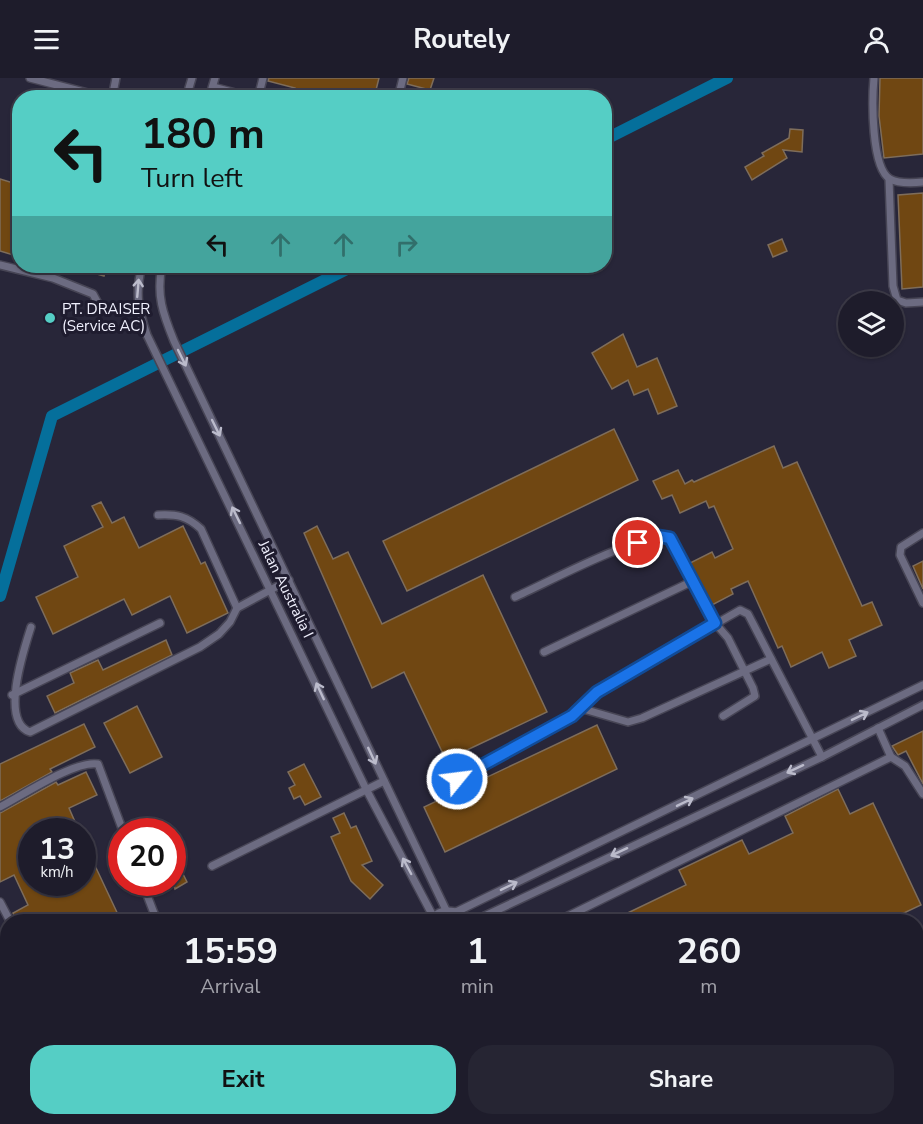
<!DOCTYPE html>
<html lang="en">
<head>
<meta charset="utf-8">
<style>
	:root { --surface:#1e1c2b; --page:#262533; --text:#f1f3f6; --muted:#a1a1a9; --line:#3c3a47; --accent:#55cec5 }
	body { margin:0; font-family:"Nunito Sans",sans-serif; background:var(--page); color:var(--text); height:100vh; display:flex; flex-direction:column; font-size:22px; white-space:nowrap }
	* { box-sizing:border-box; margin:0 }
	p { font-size:20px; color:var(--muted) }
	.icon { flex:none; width:33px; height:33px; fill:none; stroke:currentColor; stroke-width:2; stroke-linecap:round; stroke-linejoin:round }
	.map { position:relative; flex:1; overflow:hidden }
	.details { position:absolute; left:0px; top:836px; width:924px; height:212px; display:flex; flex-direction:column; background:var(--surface); border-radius:24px 24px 0 0; box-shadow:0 2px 4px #0004,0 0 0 2px var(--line) }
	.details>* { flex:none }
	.guide { position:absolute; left:12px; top:12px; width:600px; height:183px; border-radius:24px; box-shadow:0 2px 4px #0004,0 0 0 2px var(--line); background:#55cec5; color:#111; overflow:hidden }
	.controls { position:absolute; left:838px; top:213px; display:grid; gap:12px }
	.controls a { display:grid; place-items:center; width:66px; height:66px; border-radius:50%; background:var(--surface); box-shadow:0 2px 4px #0004,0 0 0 2px var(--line); font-size:30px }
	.speed { position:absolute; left:18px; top:740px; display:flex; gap:12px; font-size:30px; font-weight:700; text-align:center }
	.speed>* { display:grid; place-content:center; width:78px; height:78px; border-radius:50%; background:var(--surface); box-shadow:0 2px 4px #0004,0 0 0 2px var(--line); line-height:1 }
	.speed small { font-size:15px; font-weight:400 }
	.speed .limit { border:9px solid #d22; background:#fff; color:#111 }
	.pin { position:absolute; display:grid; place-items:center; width:51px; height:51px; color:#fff; margin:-26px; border:3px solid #fff; border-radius:50%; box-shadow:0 2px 6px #0007 }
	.me { position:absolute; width:66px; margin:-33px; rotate:61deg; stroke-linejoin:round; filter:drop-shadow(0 0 4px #0008) }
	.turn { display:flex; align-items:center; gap:21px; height:126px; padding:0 30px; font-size:27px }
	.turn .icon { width:78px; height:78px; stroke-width:2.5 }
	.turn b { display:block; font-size:42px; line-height:51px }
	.lanes { display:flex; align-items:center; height:57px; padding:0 30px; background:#0003; justify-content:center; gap:30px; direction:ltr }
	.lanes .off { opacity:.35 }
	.eta { display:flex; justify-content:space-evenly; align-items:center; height:102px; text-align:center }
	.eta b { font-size:36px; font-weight:700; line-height:42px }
	.primary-button { display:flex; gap:12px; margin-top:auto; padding:12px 30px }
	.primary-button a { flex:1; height:69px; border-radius:24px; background:var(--accent); color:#111; font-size:24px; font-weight:700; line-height:69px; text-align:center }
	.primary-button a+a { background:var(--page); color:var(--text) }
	header { display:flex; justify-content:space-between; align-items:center; height:78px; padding:0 30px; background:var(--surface); font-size:27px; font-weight:700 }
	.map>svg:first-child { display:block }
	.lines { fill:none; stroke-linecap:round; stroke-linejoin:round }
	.canal { stroke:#056f9b; stroke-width:12 }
	.building { fill:#704712; stroke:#7e6d5b; stroke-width:1.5 }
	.service-casing { stroke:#474555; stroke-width:10 }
	.service { stroke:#6c6b81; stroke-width:7 }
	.oneway { stroke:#bbbbcb }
	.route-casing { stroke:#114b97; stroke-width:15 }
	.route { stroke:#1a73e8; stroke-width:10 }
	.poi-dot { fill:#55cec5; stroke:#1f1c2f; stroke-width:2 }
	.labels { text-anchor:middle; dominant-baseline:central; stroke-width:6; stroke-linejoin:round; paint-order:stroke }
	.poi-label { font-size:15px; fill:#f0f0fd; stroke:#1f1c2f; text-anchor:start }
	.street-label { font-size:15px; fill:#f0f0fd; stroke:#1f1c2f }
</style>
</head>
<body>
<header><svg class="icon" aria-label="menu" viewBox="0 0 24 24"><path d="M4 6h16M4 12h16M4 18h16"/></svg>Routely<svg class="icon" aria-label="person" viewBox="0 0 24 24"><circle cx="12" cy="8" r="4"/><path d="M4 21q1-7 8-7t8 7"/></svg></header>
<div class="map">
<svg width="923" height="1046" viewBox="0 0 923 1046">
	<rect width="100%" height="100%" fill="#282639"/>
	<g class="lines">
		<g class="canal">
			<polyline points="604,62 727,0"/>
			<polyline points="0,518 52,338 353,188"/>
		</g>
	</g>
	<g class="building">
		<polygon points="269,0 379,0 374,20 301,20 293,18 295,10 268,3"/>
		<polygon points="409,0 434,0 430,12 407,6"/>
		<polygon points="880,0 923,0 923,76 884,80 879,38"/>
		<polygon points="790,51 803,52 802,74 783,72 787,80 752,102 745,89 764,78 762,75 789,60"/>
		<polygon points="0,101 20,107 20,179 0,173"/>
		<polygon points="923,115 923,209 902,211 898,117"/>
		<polygon points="782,161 787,173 773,179 768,167"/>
		<polygon points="76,188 107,188 104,198 76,190"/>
		<polygon points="623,256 637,289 657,280 677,328 658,336 648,311 634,317 628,302 612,311 592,275"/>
		<polygon points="614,351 638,402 407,513 383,463"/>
		<polygon points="774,368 783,390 797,384 862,528 872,524 882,547 849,562 856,578 829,590 822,574 791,589 782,568 778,570 748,503 731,511 733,516 712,527 690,485 712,474 715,480 733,471 714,428 709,430 706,423 680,435 672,417 662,421 653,403 678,392 685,406 692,402 694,404"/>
		<polygon points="101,424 112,445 124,439 139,470 183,448 201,486 205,484 228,535 187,555 170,518 132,537 124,521 53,556 36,519 78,499 64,468 103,449 92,428"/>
		<polygon points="317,448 333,481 348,474 382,546 483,497 547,634 446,682 404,594 372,610 304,455"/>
		<polygon points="923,483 923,511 913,488"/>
		<polygon points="166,562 172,577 55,635 47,618 74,605 70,595 98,582 103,592"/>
		<polygon points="137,628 162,679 130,695 104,645"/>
		<polygon points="84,646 95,669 50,691 52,694 0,723 0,686"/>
		<polygon points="597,647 617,691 445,774 424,729"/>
		<polygon points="923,653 923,706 906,673 898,677 892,668"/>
		<polygon points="304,686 321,719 305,727 300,718 294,721 289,710 295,707 288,694"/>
		<polygon points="86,694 97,717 69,730 79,753 32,753 32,804 82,804 82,760 121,843 17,843 13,835 28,827 14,797 0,804 0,735 56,704 58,707"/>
		<polygon points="838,711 850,736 873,725 921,827 887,843 611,843 686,807 679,792 742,762 749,776 793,755 785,738"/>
		<polygon points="344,735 351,750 356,748 372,783 362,787 383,807 370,821 351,803 331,759 340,755 333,740"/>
		<polygon points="181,792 187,804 175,811 172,797"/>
	</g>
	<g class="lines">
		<g class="service-casing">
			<g id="service">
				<polyline points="30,0 107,20"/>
				<path d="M874,0C872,21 871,90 890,101C899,106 913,105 923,104"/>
				<polyline points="213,9 254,20"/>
				<polyline points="112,20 116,0"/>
				<polyline points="186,20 192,0"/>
				<polyline points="209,20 215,0"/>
				<polyline points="258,20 263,0"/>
				<polyline points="398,20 403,0"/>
				<polyline points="889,101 893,208 897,222 906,225 923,224"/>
				<polyline points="0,187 53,200 93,216 101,231"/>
				<path d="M142,188C135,214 138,231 147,257L366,711L434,840"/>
				<path d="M162,188C156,217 163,236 174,263L446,832"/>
				<path d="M158,437C177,436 187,438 201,451L237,530"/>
				<polyline points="923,455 901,469 900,477 923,525"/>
				<path d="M515,519C549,504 638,455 670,460L715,545L728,560L753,610L755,618L723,638"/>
				<path d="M31,549C23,574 0,644 30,654L200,569L219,556L230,544L237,530L289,502"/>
				<polyline points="544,574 693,503"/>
				<polyline points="12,617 160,545"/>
				<polyline points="580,630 628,644 642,640 771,581"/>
				<polyline points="878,650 891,679 905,688 923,716"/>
				<polyline points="438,712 572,638 597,614 740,532 748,536 822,679"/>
				<path d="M0,729C23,717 75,682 98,686L123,753"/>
				<polyline points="212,788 384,703"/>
				<polyline points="142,804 157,843"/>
				<polyline points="0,824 10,843"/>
				<polyline points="456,834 923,607"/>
				<path d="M432,843C437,832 446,832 456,834L464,843"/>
				<polyline points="474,843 822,679 923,627"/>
				<polyline points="558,843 891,679"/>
				<polyline points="916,858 923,855"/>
				<polyline points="0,894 8,907"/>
				<polyline points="0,1010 8,1006"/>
				<polyline points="531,1040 534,1046"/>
				<polyline points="554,1040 557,1046"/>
				<polyline points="11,1046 25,1040"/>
				<polyline points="60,1046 73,1040"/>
				<polyline points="144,1046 158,1040"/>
			</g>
		</g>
		<use href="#service" class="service"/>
	</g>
	<defs><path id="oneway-shaft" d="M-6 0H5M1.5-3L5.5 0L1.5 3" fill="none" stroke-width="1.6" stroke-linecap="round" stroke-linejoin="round" transform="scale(1.5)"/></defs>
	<g class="oneway">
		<use href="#oneway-shaft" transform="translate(138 210) rotate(-85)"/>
		<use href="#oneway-shaft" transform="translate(182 280) rotate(64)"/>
		<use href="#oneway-shaft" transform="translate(216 350) rotate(64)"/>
		<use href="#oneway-shaft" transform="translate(236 437) rotate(-116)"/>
		<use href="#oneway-shaft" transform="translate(320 613) rotate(-115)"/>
		<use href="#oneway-shaft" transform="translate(860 638) rotate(-26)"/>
		<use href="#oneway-shaft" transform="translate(372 678) rotate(65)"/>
		<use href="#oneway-shaft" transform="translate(795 691) rotate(155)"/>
		<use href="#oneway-shaft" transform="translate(685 724) rotate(-26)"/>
		<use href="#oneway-shaft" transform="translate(619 774) rotate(155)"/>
		<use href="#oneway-shaft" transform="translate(407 788) rotate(-118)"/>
		<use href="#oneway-shaft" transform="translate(509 808) rotate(-26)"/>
	</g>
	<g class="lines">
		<g class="route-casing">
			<polyline id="route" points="457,701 572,638 597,614 715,545 670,460 658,458 638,465"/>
		</g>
		<use href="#route" class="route"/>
	</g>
	<circle class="poi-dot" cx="50" cy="240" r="6"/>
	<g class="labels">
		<g class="poi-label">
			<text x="62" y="231">PT. DRAISER<tspan x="62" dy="17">(Service AC)</tspan></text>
		</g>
		<g class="street-label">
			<text transform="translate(286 511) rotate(64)">Jalan Australia I</text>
		</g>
	</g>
</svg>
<div class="controls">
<a><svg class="icon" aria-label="layers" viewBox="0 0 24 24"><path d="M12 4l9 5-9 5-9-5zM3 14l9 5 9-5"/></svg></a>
</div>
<div class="speed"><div>13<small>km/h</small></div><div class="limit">20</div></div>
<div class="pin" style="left:638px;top:465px;background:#d93025"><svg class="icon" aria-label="arrive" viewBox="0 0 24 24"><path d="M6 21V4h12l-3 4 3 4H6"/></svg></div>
<svg class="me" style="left:457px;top:701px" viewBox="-20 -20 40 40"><circle r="17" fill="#1a73e8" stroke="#fff" stroke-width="3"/><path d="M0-11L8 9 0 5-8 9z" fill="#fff"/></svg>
<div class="guide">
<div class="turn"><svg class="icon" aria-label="left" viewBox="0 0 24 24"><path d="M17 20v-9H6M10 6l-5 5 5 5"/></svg><div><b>180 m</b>Turn left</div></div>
<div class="lanes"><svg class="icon" aria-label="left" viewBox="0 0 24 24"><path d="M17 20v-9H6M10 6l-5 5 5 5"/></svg><svg class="icon off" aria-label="ahead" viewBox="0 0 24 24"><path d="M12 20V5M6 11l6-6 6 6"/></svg><svg class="icon off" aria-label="ahead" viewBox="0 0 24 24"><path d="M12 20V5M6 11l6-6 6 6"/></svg><svg class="icon off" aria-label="right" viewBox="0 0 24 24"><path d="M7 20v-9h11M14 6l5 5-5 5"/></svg></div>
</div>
<section class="details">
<div class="eta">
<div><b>15:59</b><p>Arrival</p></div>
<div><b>1</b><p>min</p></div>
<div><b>260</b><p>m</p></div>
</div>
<div class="primary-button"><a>Exit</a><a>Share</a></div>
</section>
</div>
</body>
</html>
